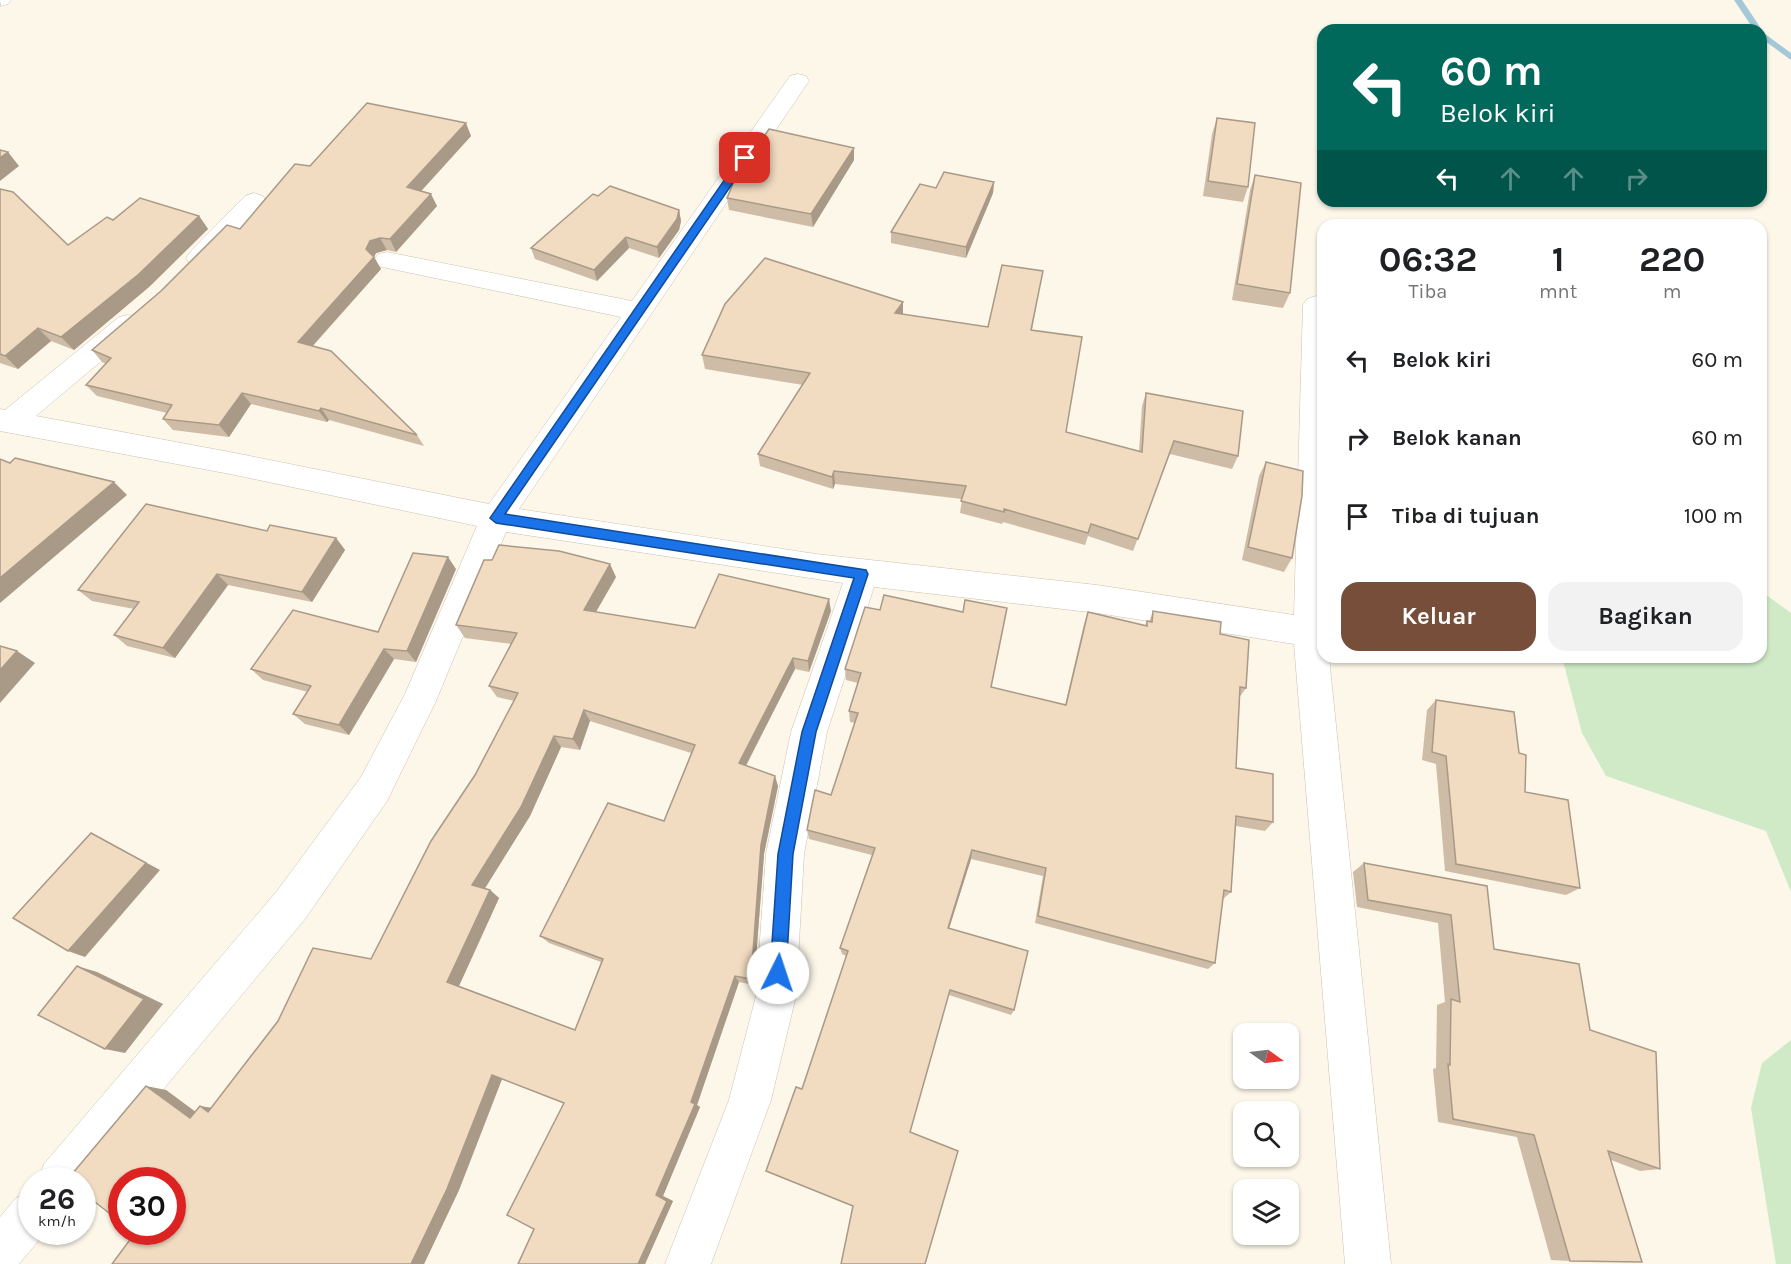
<!DOCTYPE html>
<html lang="id">
<head>
<meta charset="utf-8">
<style>
	:root { --surface:#fff; --page:#f2f2f2; --text:#202124; --muted:#757577; --accent:#774e39 }
	body { margin:0; font-family:Karla,sans-serif; background:var(--page); color:var(--text); height:100vh; display:flex; flex-direction:column; font-size:22px; white-space:nowrap }
	* { box-sizing:border-box; margin:0 }
	p { font-size:20px; color:var(--muted) }
	.icon { flex:none; width:33px; height:33px; fill:none; stroke:currentColor; stroke-width:2; stroke-linecap:round; stroke-linejoin:round }
	.map { position:relative; flex:1; overflow:hidden }
	.panel { position:absolute; left:1317px; top:219px; width:450px; height:444px; display:flex; flex-direction:column; background:var(--surface); border-radius:18px; box-shadow:0 2px 4px #0004 }
	.panel>* { flex:none }
	.hud { position:absolute; left:1317px; top:24px; width:450px; height:183px; border-radius:18px; box-shadow:0 2px 4px #0004; background:#00695c; color:#fff; overflow:hidden }
	.needle { width:39px; rotate:104deg }
	.controls { position:absolute; left:1233px; top:1023px; display:grid; gap:12px }
	.controls a { display:grid; place-items:center; width:66px; height:66px; border-radius:12px; background:var(--surface); box-shadow:0 2px 4px #0004; font-size:30px }
	.speed { position:absolute; left:18px; top:1167px; display:flex; gap:12px; font-size:30px; font-weight:700; text-align:center }
	.speed>* { display:grid; place-content:center; width:78px; height:78px; border-radius:50%; background:var(--surface); box-shadow:0 2px 4px #0004; line-height:1 }
	.speed small { font-size:15px; font-weight:400 }
	.speed .limit { border:9px solid #d22; background:#fff; color:#111 }
	.pin { position:absolute; display:grid; place-items:center; width:51px; height:51px; color:#fff; margin:-26px; border-radius:12px; box-shadow:0 3px 9px #0006 }
	.me { position:absolute; width:66px; margin:-33px; rotate:4deg; stroke-linejoin:round; filter:drop-shadow(0 0 4px #0008) }
	.turn { display:flex; align-items:center; gap:21px; height:126px; padding:0 24px; font-size:27px }
	.turn .icon { width:78px; height:78px; stroke-width:2.5 }
	.turn b { display:block; font-size:42px; line-height:51px }
	.lanes { display:flex; align-items:center; height:57px; padding:0 24px; background:#0003; justify-content:center; gap:30px; direction:ltr }
	.lanes .off { opacity:.35 }
	.eta { display:flex; justify-content:space-evenly; align-items:center; height:102px; text-align:center }
	.eta b { font-size:36px; font-weight:700; line-height:42px }
	.primary-button { display:flex; gap:12px; margin-top:auto; padding:12px 24px }
	.primary-button a { flex:1; height:69px; border-radius:18px; background:var(--accent); color:#fff; font-size:24px; font-weight:700; line-height:69px; text-align:center }
	.primary-button a+a { background:var(--page); color:var(--text) }
	ul { padding:0; list-style:none }
	li { display:flex; align-items:center; gap:18px; height:78px; padding:0 24px }
	li div { flex:1 }
	li b { display:block; font-size:22px }
	li em { font-style:normal }
	.map>svg:first-child { display:block }
	.green { fill:#d0eac7 }
	.lines { fill:none; stroke-linecap:round; stroke-linejoin:round }
	.stream { fill:#a4c8d7; fill-rule:evenodd }
	.minor-casing { stroke:#cec0af; stroke-width:1 }
	.minor { fill:#fff; fill-rule:evenodd }
	.wall { fill:#cfbca6; fill-rule:evenodd }
	.shaded-wall { fill:#a99987 }
	.building { fill:#f1dbc1; stroke:#a99987; stroke-width:1.5; fill-rule:evenodd }
	.route { fill:#1a73e8; stroke:#114b97; stroke-width:1.5 }
</style>
</head>
<body>
<div class="map">
<svg width="1791" height="1264" viewBox="0 0 1791 1264">
	<rect width="100%" height="100%" fill="#fcf7e9"/>
	<g class="green">
		<polygon points="1761,591 1791,613 1791,892 1766,831 1606,776 1582,733 1562,657 1761,657"/>
		<polygon points="1791,1040 1791,1264 1776,1264 1751,1108 1762,1063"/>
	</g>
	<g class="lines">
		<polygon class="stream" points="1734,0 1742,0 1762,30 1761,31 1791,53 1791,60 1761,38 1761,30 1754,30"/>
		<g class="minor-casing">
			<g id="minor">
				<polygon points="0,0 11,0 8,4 1,6"/>
				<polygon points="798,74 806,76 809,81 519,509 816,554 1097,585 1294,615 1303,305 1307,299 1316,296 1323,298 1323,657 1329,657 1391,1264 1345,1264 1294,644 1097,613 874,587 827,732 804,854 796,996 771,1100 711,1264 665,1264 729,1100 756,996 766,854 791,732 843,583 506,532 436,701 387,801 305,919 82,1187 82,1180 38,1180 44,1164 277,891 361,777 405,694 477,526 230,474 0,431 0,409 5,410 119,317 128,315 137,317 141,324 137,331 36,416 230,452 489,504 621,317 387,268 378,266 374,260 378,254 387,252 632,301 790,76"/>
				<polygon points="254,193 263,196 266,201 263,206 208,264 199,266 190,264 186,258 190,252 245,196"/>
				<polygon points="32,1192 32,1232 46,1232 19,1264 0,1264 0,1217 16,1198"/>
			</g>
		</g>
		<use href="#minor" class="minor"/>
	</g>
	<g class="wall">
		<polygon points="1217,118 1248,187 1243,202 1203,196 1212,134"/>
		<polygon points="471,136 421,191 437,206 396,252 387,250 376,253 374,257 381,269 313,346 417,435 424,446 329,420 327,422 251,404 229,437 173,430 163,419 167,413 97,396 86,385 106,364 102,362 92,350 240,229 310,166"/>
		<polygon points="854,160 813,227 729,210 727,198"/>
		<polygon points="1255,175 1290,293 1283,308 1232,300 1250,190"/>
		<polygon points="994,182 993,193 966,258 891,243 891,232 936,188"/>
		<polygon points="0,189 68,245 113,220 199,216 208,229 149,287 74,350 51,341 18,369 0,363"/>
		<polygon points="598,196 679,210 681,221 679,230 659,258 629,248 597,281 535,259 531,248"/>
		<polygon points="1040,285 1032,330 1066,432 1139,452 1142,406 1146,393 1238,456 1232,469 1170,454 1133,551 1088,536 1085,545 1003,522 1002,524 960,513 962,499 835,484 833,489 760,466 758,454 803,385 705,369 702,355 903,302 903,314 988,327"/>
		<polygon points="1266,462 1292,558 1284,572 1242,560 1259,476"/>
		<polygon points="267,531 336,538 345,550 312,602 228,585 175,658 127,646 114,635 134,609 92,601 78,590"/>
		<polygon points="456,569 416,662 394,659 349,735 305,724 293,714 308,692 263,680 251,669 378,632"/>
		<path d="M616,577L596,612L695,628L831,611L809,672L795,669L746,766L778,786L764,854L754,985L739,982L697,1105L700,1107L663,1196L673,1201L645,1264H518L534,1229L564,1103L502,1079L459,1190L424,1264H112L135,1233L166,1090L195,1112L200,1106L211,1108L371,959L475,775L514,701L497,697L489,686L511,644L465,638L456,625ZM590,721L691,753L664,821L540,936L549,943L601,962L575,1030L459,986L499,898L490,890L485,888L530,816L561,747L580,750Z"/>
		<polygon points="1153,611 1220,634 1246,688 1239,698 1236,768 1273,822 1265,831 1236,826 1231,892 1223,899 1215,963 1208,969 1035,923 1043,876 971,859 949,928 1014,1010 1011,1015 949,995 853,1206 802,1089 846,956 842,954 840,948 872,855 809,839 807,830 831,795 855,723 850,722 849,711 858,683 846,680 845,669 991,687 1065,705 1084,624 1088,612 1145,626 1147,621 1149,622"/>
		<polygon points="1436,700 1519,753 1525,792 1580,888 1566,895 1445,871 1436,764 1422,760 1427,710"/>
		<polygon points="1364,863 1487,886 1494,949 1590,1030 1660,1169 1640,1171 1611,1160 1570,1261 1551,1260 1517,1137 1438,1122 1433,1069 1436,1068 1437,1005 1445,1002 1438,923 1357,907 1353,872"/>
	</g>
	<g class="shaded-wall">
		<polygon points="466,123 471,136 413,200 407,187"/>
		<polygon points="854,148 854,160 813,227 811,214"/>
		<polygon points="8,152 19,166 0,181 0,158"/>
		<polygon points="994,182 993,193 966,258 966,247"/>
		<polygon points="431,194 437,206 396,252 390,239"/>
		<polygon points="679,210 681,221 679,230 659,258 657,247"/>
		<polygon points="199,216 208,229 149,287 74,350 61,337"/>
		<polygon points="626,237 629,248 597,281 594,270"/>
		<polygon points="380,238 387,250 376,253 374,257 381,269 306,353 298,342 366,249 370,241"/>
		<polygon points="903,302 903,315 895,313"/>
		<polygon points="38,328 51,341 18,369 5,356"/>
		<polygon points="242,393 251,404 229,437 219,425"/>
		<polygon points="321,408 329,420 327,422 319,411"/>
		<polygon points="834,471 835,484 833,489 832,477"/>
		<polygon points="114,482 127,495 0,603 0,578"/>
		<polygon points="336,538 345,550 312,602 302,592"/>
		<polygon points="448,557 456,569 416,662 407,651"/>
		<polygon points="610,564 616,577 590,622 584,610"/>
		<polygon points="217,574 228,585 175,658 163,648"/>
		<polygon points="829,599 831,611 809,672 808,661"/>
		<polygon points="384,649 394,659 349,735 339,725"/>
		<polygon points="17,651 35,663 0,703 0,670"/>
		<polygon points="793,658 795,669 742,773 739,763"/>
		<polygon points="584,710 590,721 580,750 573,739"/>
		<polygon points="554,736 561,747 530,816 482,893 472,885"/>
		<polygon points="775,776 778,786 764,854 754,985 751,979 761,845"/>
		<polygon points="91,833 160,870 85,957 68,951"/>
		<polygon points="972,850 971,859 947,935 948,928"/>
		<polygon points="490,890 499,898 458,988 447,982"/>
		<polygon points="77,966 97,972 163,1004 125,1053 105,1049"/>
		<polygon points="735,976 739,982 697,1105 700,1107 663,1196 673,1201 645,1264 638,1264 656,1195 691,1102"/>
		<polygon points="492,1075 502,1079 459,1190 424,1264 411,1264"/>
		<polygon points="146,1086 166,1090 208,1121 190,1118"/>
		<polygon points="200,1106 218,1109 208,1112"/>
	</g>
	<g class="building">
		<polygon points="367,103 466,123 407,187 431,194 390,239 380,238 370,241 366,249 374,257 298,342 331,351 417,435 321,408 319,411 242,393 219,425 163,419 172,405 86,385 111,358 92,350 161,291 227,225 240,229 295,164 310,166"/>
		<polygon points="1217,118 1255,123 1248,187 1208,181"/>
		<polygon points="769,129 854,148 811,214 727,198 735,179"/>
		<polygon points="0,150 8,152 0,158"/>
		<polygon points="944,172 994,182 966,247 891,232 920,184 936,188"/>
		<polygon points="1255,175 1301,183 1290,293 1237,284"/>
		<polygon points="610,186 679,210 677,219 657,247 626,237 594,270 531,248 593,194 598,196"/>
		<polygon points="0,189 13,192 68,245 107,217 113,220 140,198 199,216 139,274 61,337 38,328 5,356 0,354"/>
		<polygon points="765,258 903,302 895,313 988,327 1002,265 1043,271 1031,330 1082,337 1066,432 1142,452 1146,393 1243,411 1238,456 1174,441 1138,539 1091,524 1088,533 1004,509 1004,512 961,501 966,486 834,471 832,477 758,454 810,373 702,355 725,304"/>
		<polygon points="15,458 114,482 0,578 0,459 10,463"/>
		<polygon points="1266,462 1303,471 1302,496 1292,558 1248,547"/>
		<polygon points="146,504 267,531 270,525 336,538 302,592 217,574 163,648 114,635 139,602 78,590"/>
		<path d="M499,545L559,551L610,564L584,610L695,628L719,574L829,599L808,661L793,658L739,763L775,776L761,845L751,979L735,976L691,1102L695,1104L656,1195L667,1201L638,1264H518L534,1229L507,1215L564,1103L492,1075L447,1189L411,1264H112L135,1233L132,1232H172V1180H122V1223L82,1192V1180H67L146,1086L190,1118L200,1106L208,1112L278,1021L313,948L371,959L431,841L475,775L518,693L489,686L517,633L456,625L484,560H492ZM584,710L695,745L664,821L608,803L540,936L603,959L575,1030L447,982L490,890L472,885L521,807L554,736L573,739Z"/>
		<polygon points="413,553 448,557 407,651 384,649 339,725 293,714 311,686 251,669 293,610 378,632"/>
		<polygon points="884,595 963,612 965,600 1007,608 991,687 1066,705 1088,612 1147,626 1147,621 1152,622 1153,611 1221,622 1220,634 1249,640 1246,688 1240,687 1236,768 1273,774 1273,822 1236,816 1231,892 1224,890 1215,963 1038,916 1046,868 972,850 948,928 1028,951 1014,1010 950,990 910,1132 958,1151 925,1264 841,1264 853,1206 766,1171 796,1087 802,1089 848,951 840,948 875,848 807,830 815,790 831,795 858,713 849,711 861,673 845,669 865,607 880,610"/>
		<polygon points="0,646 17,651 0,670"/>
		<polygon points="1436,700 1514,712 1519,753 1526,755 1525,792 1568,800 1580,888 1456,864 1446,756 1432,752"/>
		<polygon points="91,833 146,863 68,951 13,918"/>
		<polygon points="1364,863 1487,886 1494,949 1579,964 1590,1030 1656,1052 1660,1169 1608,1151 1642,1262 1570,1261 1534,1135 1453,1119 1448,1064 1450,1065 1451,999 1460,1002 1451,915 1368,900"/>
		<polygon points="77,966 144,999 105,1049 38,1015"/>
	</g>
	<polygon class="route" points="741,156 750,158 505,514 866,570 868,574 816,732 793,854 786,973 784,978 778,981 772,978 770,973 778,854 802,732 854,578 496,523 490,518"/>
</svg>
<div class="controls">
<a><svg class="needle" viewBox="-14 -14 28 28"><path d="M0-13l5 13h-10z" fill="#e53935"/><path d="M0 13l5-13h-10z" fill="#757577"/></svg></a>
<a><svg class="icon" aria-label="search" viewBox="0 0 24 24"><circle cx="10" cy="10" r="6"/><path d="M15 15l6 6"/></svg></a>
<a><svg class="icon" aria-label="layers" viewBox="0 0 24 24"><path d="M12 4l9 5-9 5-9-5zM3 14l9 5 9-5"/></svg></a>
</div>
<div class="speed"><div>26<small>km/h</small></div><div class="limit">30</div></div>
<div class="pin" style="left:745px;top:158px;background:#d93025"><svg class="icon" aria-label="arrive" viewBox="0 0 24 24"><path d="M6 21V4h12l-3 4 3 4H6"/></svg></div>
<svg class="me" style="left:778px;top:973px" viewBox="-20 -20 40 40"><circle r="19" fill="#fff"/><path d="M0-13L10 11 0 6-10 11z" fill="#1a73e8"/></svg>
<div class="hud">
<div class="turn"><svg class="icon" aria-label="left" viewBox="0 0 24 24"><path d="M17 20v-9H6M10 6l-5 5 5 5"/></svg><div><b>60 m</b>Belok kiri</div></div>
<div class="lanes"><svg class="icon" aria-label="left" viewBox="0 0 24 24"><path d="M17 20v-9H6M10 6l-5 5 5 5"/></svg><svg class="icon off" aria-label="ahead" viewBox="0 0 24 24"><path d="M12 20V5M6 11l6-6 6 6"/></svg><svg class="icon off" aria-label="ahead" viewBox="0 0 24 24"><path d="M12 20V5M6 11l6-6 6 6"/></svg><svg class="icon off" aria-label="right" viewBox="0 0 24 24"><path d="M7 20v-9h11M14 6l5 5-5 5"/></svg></div>
</div>
<section class="panel">
<div class="eta">
<div><b>06:32</b><p>Tiba</p></div>
<div><b>1</b><p>mnt</p></div>
<div><b>220</b><p>m</p></div>
</div>
<ul>
<li><svg class="icon" aria-label="left" viewBox="0 0 24 24"><path d="M17 20v-9H6M10 6l-5 5 5 5"/></svg><div><b>Belok kiri</b></div><em>60 m</em></li>
<li><svg class="icon" aria-label="right" viewBox="0 0 24 24"><path d="M7 20v-9h11M14 6l5 5-5 5"/></svg><div><b>Belok kanan</b></div><em>60 m</em></li>
<li><svg class="icon" aria-label="arrive" viewBox="0 0 24 24"><path d="M6 21V4h12l-3 4 3 4H6"/></svg><div><b>Tiba di tujuan</b></div><em>100 m</em></li>
</ul>
<div class="primary-button"><a>Keluar</a><a>Bagikan</a></div>
</section>
</div>
</body>
</html>
